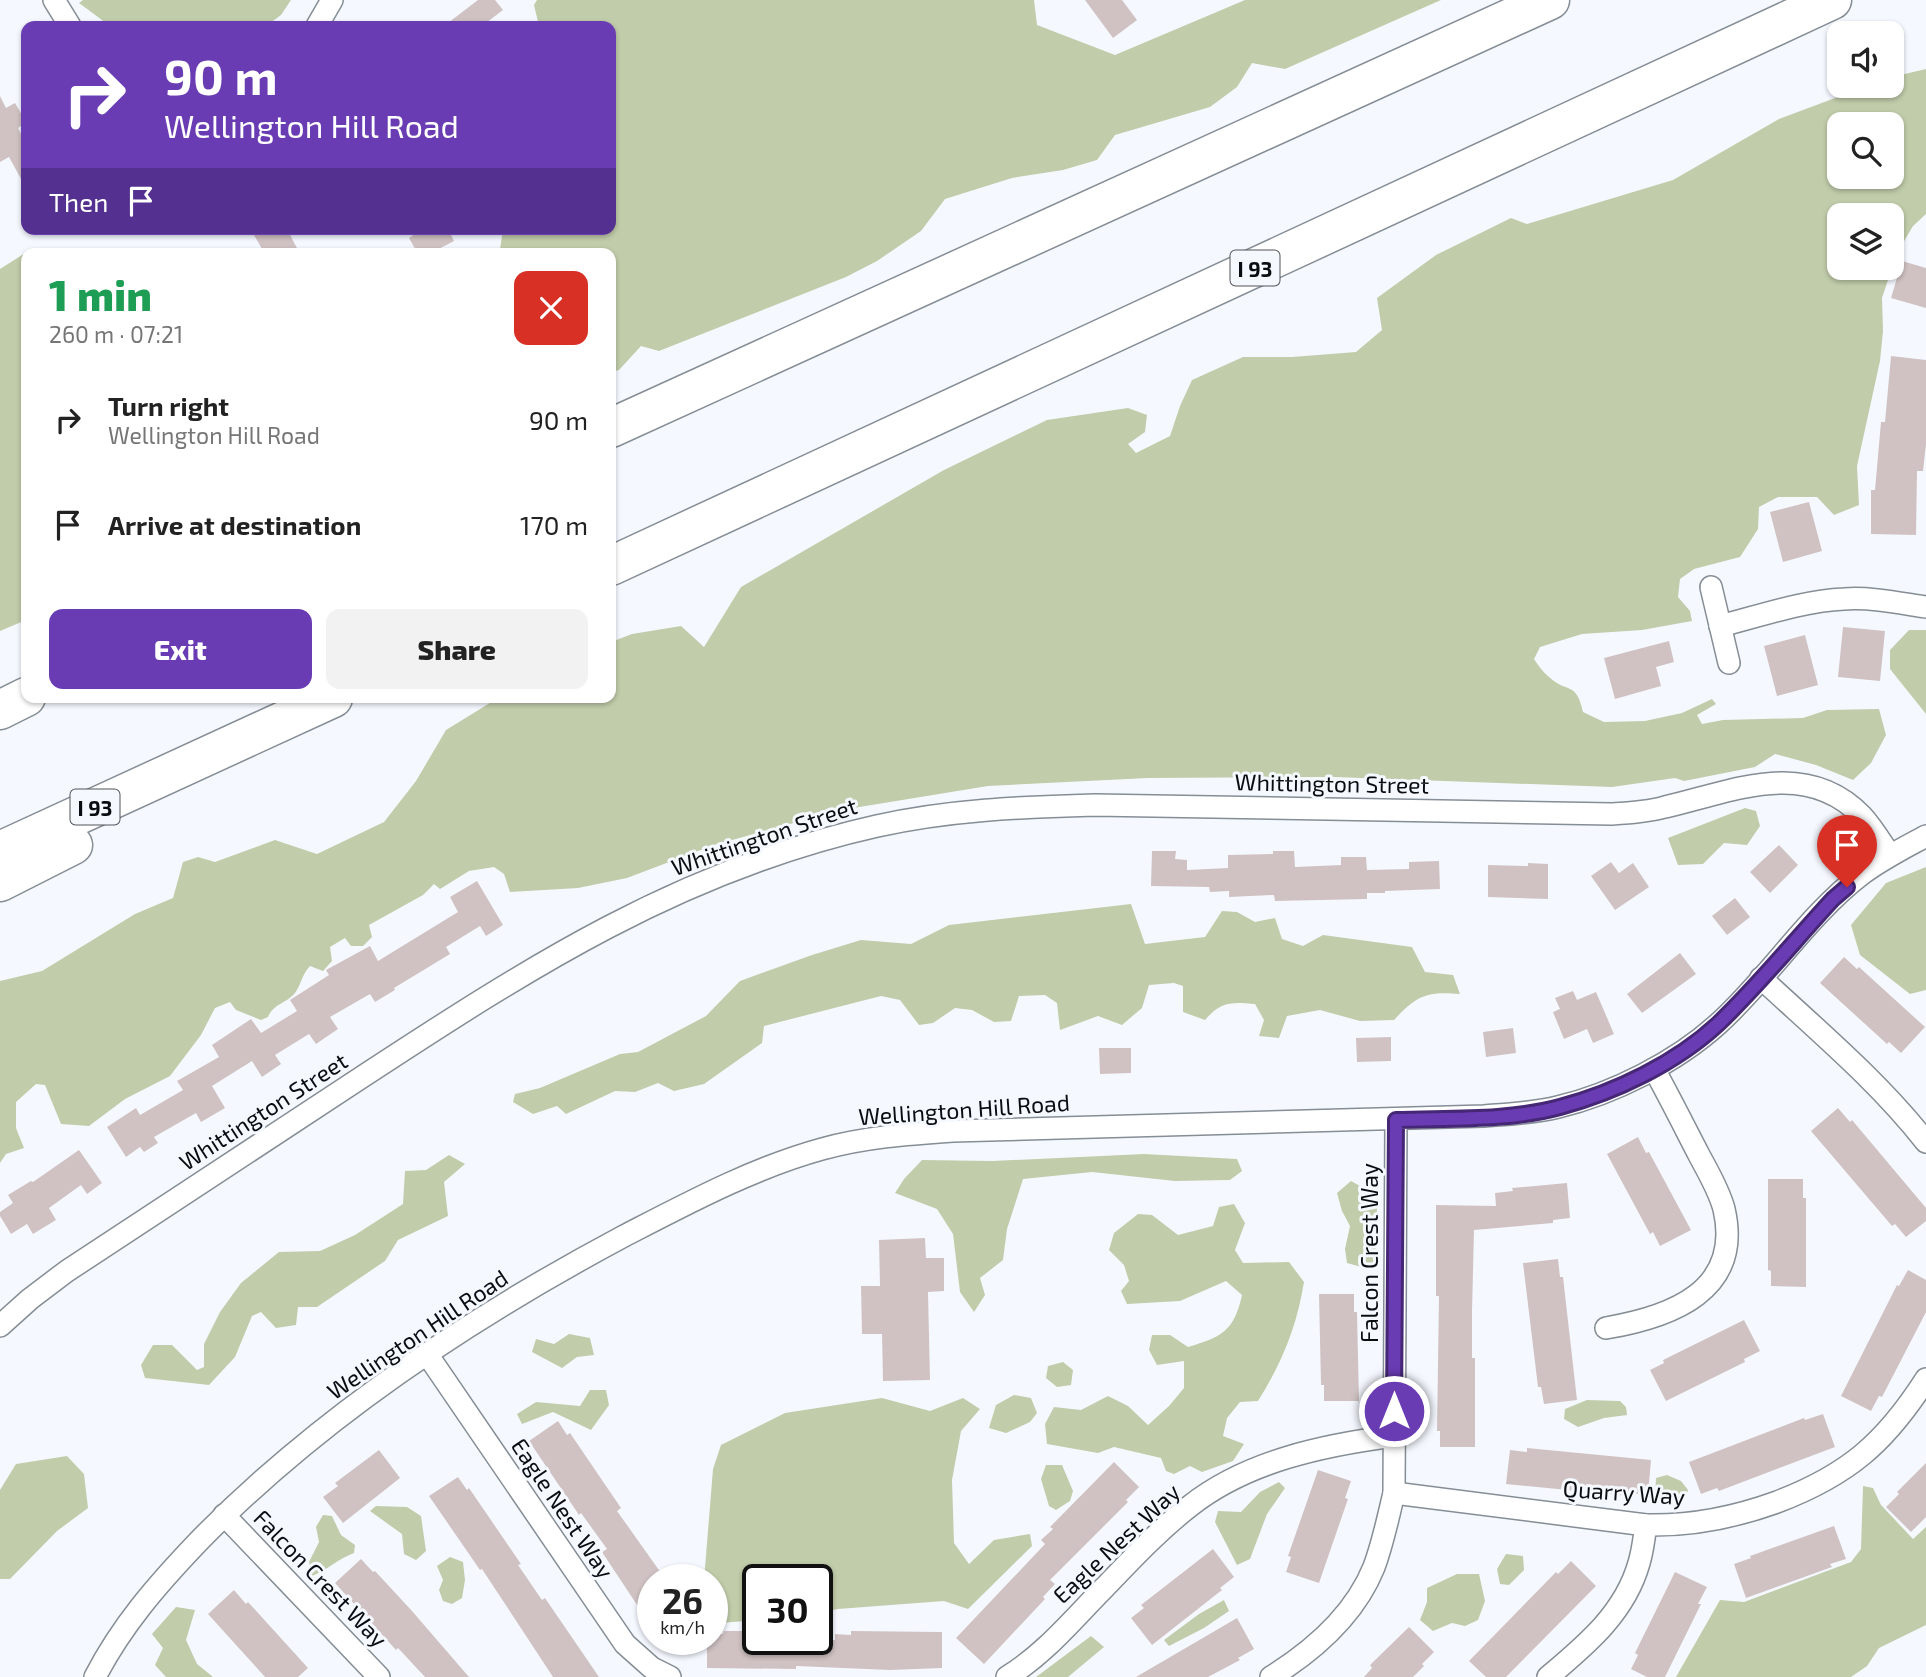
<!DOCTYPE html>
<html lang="en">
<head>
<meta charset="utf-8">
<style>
	:root { --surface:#fff; --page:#f2f2f2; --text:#222; --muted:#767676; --accent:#6a3cb4 }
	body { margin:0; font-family:"Exo 2",sans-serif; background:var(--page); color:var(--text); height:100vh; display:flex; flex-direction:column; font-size:26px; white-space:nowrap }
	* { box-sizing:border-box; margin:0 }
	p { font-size:23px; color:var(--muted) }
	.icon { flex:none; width:38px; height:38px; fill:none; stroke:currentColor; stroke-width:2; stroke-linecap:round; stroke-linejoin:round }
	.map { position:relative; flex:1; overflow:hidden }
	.side { position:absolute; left:21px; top:248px; width:595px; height:455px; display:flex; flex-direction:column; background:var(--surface); border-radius:14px; box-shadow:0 2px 5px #0004 }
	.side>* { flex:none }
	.top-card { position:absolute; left:21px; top:21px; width:595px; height:214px; border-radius:14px; box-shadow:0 2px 5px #0004; background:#6a3cb4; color:#fff; overflow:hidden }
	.fabs { position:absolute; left:1827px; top:21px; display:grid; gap:14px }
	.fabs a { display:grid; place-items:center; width:77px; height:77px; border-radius:14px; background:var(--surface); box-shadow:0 2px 5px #0004; font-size:35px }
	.speed { position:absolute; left:637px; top:1564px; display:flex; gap:14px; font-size:35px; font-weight:700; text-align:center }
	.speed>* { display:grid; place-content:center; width:91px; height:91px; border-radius:50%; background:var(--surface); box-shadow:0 2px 5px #0004; line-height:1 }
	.speed small { font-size:18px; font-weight:400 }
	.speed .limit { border:4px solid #111; border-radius:10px; background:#fff; color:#111 }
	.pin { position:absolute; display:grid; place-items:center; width:60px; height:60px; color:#fff; margin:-72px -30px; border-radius:50% 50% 50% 0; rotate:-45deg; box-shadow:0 0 7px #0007 }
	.pin .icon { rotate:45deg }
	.me { position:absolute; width:77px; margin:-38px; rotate:0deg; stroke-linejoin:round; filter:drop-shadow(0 0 5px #0008) }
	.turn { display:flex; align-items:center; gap:24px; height:147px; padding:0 28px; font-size:32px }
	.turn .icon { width:91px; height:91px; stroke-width:2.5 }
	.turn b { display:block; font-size:49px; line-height:60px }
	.then { display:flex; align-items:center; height:66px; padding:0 28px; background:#0003; gap:14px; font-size:26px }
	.round { display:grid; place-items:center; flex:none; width:74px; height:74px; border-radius:14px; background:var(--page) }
	.headline { display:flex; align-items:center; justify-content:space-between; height:119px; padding:0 28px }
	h1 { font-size:42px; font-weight:800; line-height:52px; color:#1e9e55 }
	.action { display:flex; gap:14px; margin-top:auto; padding:14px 28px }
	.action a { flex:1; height:80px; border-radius:14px; background:var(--accent); color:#fff; font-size:28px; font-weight:800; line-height:80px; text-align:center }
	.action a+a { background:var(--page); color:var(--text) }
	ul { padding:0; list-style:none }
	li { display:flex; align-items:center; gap:21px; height:105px; padding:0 28px }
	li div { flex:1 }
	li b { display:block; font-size:26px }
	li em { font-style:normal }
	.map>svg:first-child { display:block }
	.green { fill:#c1ccaa; fill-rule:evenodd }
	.building { fill:#d0c2c2 }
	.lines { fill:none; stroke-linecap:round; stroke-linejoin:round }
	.street-casing { stroke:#858d95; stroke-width:24 }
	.highway-casing { stroke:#858d95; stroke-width:41 }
	.street { stroke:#fff; stroke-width:21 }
	.highway { stroke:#fff; stroke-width:38 }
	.route-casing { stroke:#452775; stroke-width:18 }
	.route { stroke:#6a3cb4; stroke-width:12 }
	.labels { text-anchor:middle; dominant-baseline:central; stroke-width:6; stroke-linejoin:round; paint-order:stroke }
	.shield { fill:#f5f9ff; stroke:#505458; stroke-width:2 }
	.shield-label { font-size:21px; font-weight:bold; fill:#0a0d10 }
	.street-label { font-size:23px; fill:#0a0d10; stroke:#f5f9ff }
</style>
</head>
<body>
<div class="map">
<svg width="1926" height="1677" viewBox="0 0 1926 1677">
	<rect width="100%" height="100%" fill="#f5f9ff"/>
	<g class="green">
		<polygon points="83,0 291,0 281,15 266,26 110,26 79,3"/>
		<polygon points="537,0 1034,0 1037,25 1115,55 1245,0 1441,0 1285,69 1252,63 1237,87 1210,107 1115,135 1097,160 1063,170 1012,178 945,199 921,231 877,261 846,277 659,351 641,346 619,370 611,372 611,254 489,254 500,250 503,229 611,229 611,26 539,26 534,5"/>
		<path d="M1926,69V214L1913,226L1897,253L1882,298L1883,331L1880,361L1857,466L1859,505L1834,515L1817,497H1778L1759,507L1758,529L1740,557L1694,569L1680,579L1678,597L1690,611L1692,621L1642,630L1582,634L1540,647L1534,659C1538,665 1543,672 1549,677C1567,694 1576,680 1583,712L1604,722L1645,721L1682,713L1712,699L1716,704L1697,715L1702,724L1723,720L1803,718L1827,710L1879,709L1886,735L1871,763L1853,780L1816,765L1775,754L1755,767L1684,781L1675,778L1612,787L1334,777L1148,778L988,786L841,810L714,845L627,878L578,888L510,892L504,874L494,867L469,871L440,889L434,884L423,895L369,925L372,937L363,946H351L345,938L330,947L332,961L323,971L310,966C302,974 301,985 295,993C287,1003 273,1004 268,1017L261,1020L236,1010L230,1002L215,1008L201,1035L170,1076L125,1099L89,1126L61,1124L45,1085L36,1084L16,1102V1128L24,1148L6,1154L0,1163V981L42,971L135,914L173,898L183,862L198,857L215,862L275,840L317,854L384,822L416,781L446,730L498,698H611V642L632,634L681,626L704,647L741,587L944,470L1047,420L1128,408L1147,415L1145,432L1128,444L1136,453L1170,436L1180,406L1192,380L1243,357H1292L1356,352L1382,330L1377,298L1436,255L1511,218L1527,224L1673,180L1779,119L1867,86H1892V77ZM1839,124H1892V177H1839ZM1839,215H1892V268H1839Z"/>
		<polygon points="30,250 86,254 26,254 26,620 0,631 0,269"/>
		<polygon points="1909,630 1926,630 1926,714 1890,669 1890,650"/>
		<polygon points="1745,808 1756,811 1760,826 1747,845 1724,843 1703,864 1678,865 1668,838"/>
		<polygon points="1926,867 1926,990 1910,994 1860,955 1851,925 1886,883"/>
		<path d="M1131,904L1145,944L1205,937L1222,911L1237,912L1255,922L1275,918L1282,939L1303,946L1323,935L1412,947L1425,972L1453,975L1460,994C1427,991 1417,995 1394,1020L1360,1021L1320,1010L1287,1016L1279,1038L1259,1036L1264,1020L1255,1004C1232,1002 1221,1001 1205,1020L1183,1012V986L1174,983L1149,985L1142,1008L1122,1025L1098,1016L1060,1030L1057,1003L1045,995L1019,996L1011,1021L994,1022L972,1010L955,1008L933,1023L919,1025L900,1000L881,996L764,1026L762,1043L704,1084L674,1091L658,1083L635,1092L615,1091L566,1114L557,1106L533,1114L513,1102L515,1094L540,1088L620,1054L638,1052L706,1016L740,981L812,955L861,940L911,944L949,925Z"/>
		<polygon points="1144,1154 1237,1159 1242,1171 1230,1180 1175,1181 1092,1172 1023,1179 1007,1229 1003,1260 980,1278 985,1295 974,1312 960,1292 953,1234 937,1209 895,1193 904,1179 922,1160 992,1161"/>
		<polygon points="449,1155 465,1164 444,1182 448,1216 398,1240 385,1261 317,1307 298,1307 296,1325 276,1328 261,1312 252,1316 235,1357 209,1385 145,1378 141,1365 153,1345 172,1345 197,1370 204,1367 204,1344 220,1312 241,1283 279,1252 320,1251 355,1235 403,1204 405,1171 426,1170"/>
		<polygon points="1351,1181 1360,1186 1358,1200 1377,1208 1375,1262 1365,1268 1347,1263 1345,1249 1350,1226 1342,1211 1337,1193"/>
		<path d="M1234,1204L1245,1223L1235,1250L1243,1263L1289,1262L1304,1282C1297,1326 1282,1363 1258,1401L1240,1402L1227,1418L1223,1436L1244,1444L1233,1461L1202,1472L1190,1466L1174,1474L1166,1471L1161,1458L1114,1447L1098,1453L1047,1444L1045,1424L1054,1407L1081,1410L1108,1396L1128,1406L1148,1425L1169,1406L1184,1388V1361L1157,1365L1149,1350L1152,1335H1170L1188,1347C1222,1337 1234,1331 1242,1295L1226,1281L1180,1301L1127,1304L1121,1291L1129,1281L1124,1265L1109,1250L1114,1233L1138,1214L1152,1215L1178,1235L1213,1226L1219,1207Z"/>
		<polygon points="569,1334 590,1338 594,1355 577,1357 562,1368 532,1352 536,1339 554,1344"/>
		<polygon points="1063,1362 1073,1370 1071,1385 1057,1387 1046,1378 1048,1366"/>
		<polygon points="590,1390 606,1390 609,1405 591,1430 553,1412 522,1424 517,1414 536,1402 580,1406"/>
		<polygon points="1014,1395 1031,1398 1037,1413 1030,1422 1006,1433 989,1428 996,1405"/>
		<polygon points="882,1398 930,1411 963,1398 980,1409 961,1431 952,1480 954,1543 969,1564 994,1540 1030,1534 1032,1546 968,1609 944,1601 838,1609 817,1613 817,1580 758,1580 758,1620 720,1623 712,1620 712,1580 704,1580 713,1469 721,1445 785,1413"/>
		<polygon points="1587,1400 1620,1401 1626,1407 1627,1415 1604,1418 1578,1427 1564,1419 1565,1409"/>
		<polygon points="67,1456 84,1474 88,1508 57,1531 10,1579 0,1579 0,1490 16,1464"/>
		<polygon points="1046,1465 1062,1465 1073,1491 1070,1501 1056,1510 1049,1506 1041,1479"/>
		<polygon points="1667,1475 1681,1481 1688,1490 1685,1499 1672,1502 1655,1496 1656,1478"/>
		<polygon points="1279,1482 1285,1488 1267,1514 1250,1559 1237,1565 1215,1522 1218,1511 1241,1512 1260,1492"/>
		<polygon points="1863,1486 1873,1488 1881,1505 1913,1539 1926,1527 1926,1625 1879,1648 1867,1666 1851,1677 1676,1677 1720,1600 1744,1602 1851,1562 1861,1549"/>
		<polygon points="376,1506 407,1507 421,1516 426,1551 416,1560 404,1554 402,1534 370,1511"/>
		<path d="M323,1515L332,1516L341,1535L355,1545L354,1553C338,1559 327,1570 312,1576L309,1562L319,1542L316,1527Z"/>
		<polygon points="1506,1554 1523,1556 1524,1570 1509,1585 1500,1584 1497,1569"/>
		<polygon points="450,1557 463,1562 465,1580 462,1598 452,1604 443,1601 439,1590 443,1580 437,1566"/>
		<polygon points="1457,1574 1479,1574 1485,1601 1478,1620 1465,1626 1452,1623 1433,1631 1420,1620 1427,1602 1427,1588"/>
		<polygon points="1224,1600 1229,1611 1204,1628 1169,1646 1164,1640 1199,1614"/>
		<polygon points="176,1607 195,1610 186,1640 197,1664 213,1677 166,1677 155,1665 163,1648 152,1634"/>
		<polygon points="1091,1636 1104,1647 1068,1677 1036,1677"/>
	</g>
	<g class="building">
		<polygon points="478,0 495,0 503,10 482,26 444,26"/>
		<polygon points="1085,0 1122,0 1137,20 1113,38"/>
		<polygon points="0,96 6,108 15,103 26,122 18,128 26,144 26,188 9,157 0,162"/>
		<polygon points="265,229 287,229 300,254 265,254 254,235"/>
		<polygon points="412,229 448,229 454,241 429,254 418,254 409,238 415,234"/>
		<polygon points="1902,261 1926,268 1926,308 1891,298"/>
		<polygon points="1891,356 1926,360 1926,444 1923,471 1917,471 1916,535 1871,534 1871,490 1875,490 1881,422 1885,422"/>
		<polygon points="1809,502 1822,551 1783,562 1770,512"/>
		<polygon points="1843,627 1885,631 1880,681 1838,677"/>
		<polygon points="1805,635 1818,685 1777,696 1764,646"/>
		<polygon points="1669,641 1674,662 1656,667 1661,686 1615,699 1604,658"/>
		<polygon points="1779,845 1798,865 1770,893 1750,872"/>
		<polygon points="1152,851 1176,851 1175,859 1187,860 1187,870 1228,868 1228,855 1273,854 1273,851 1294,851 1295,867 1341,865 1341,857 1366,857 1367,870 1409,869 1409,862 1439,861 1440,889 1385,891 1385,893 1367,893 1367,899 1275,901 1274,895 1229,897 1229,891 1210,892 1209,887 1151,886"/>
		<polygon points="1611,862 1619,873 1633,863 1649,887 1615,910 1591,876"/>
		<polygon points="1528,863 1548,864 1548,899 1488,897 1488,865 1528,866"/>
		<polygon points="477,881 503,925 486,936 480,926 446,947 450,954 394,988 395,990 375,1002 370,994 330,1017 338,1029 316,1044 309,1034 275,1055 281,1064 262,1077 252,1061 212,1086 225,1108 201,1122 196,1113 154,1137 158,1143 144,1152 140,1147 126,1157 107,1127 136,1108 140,1115 183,1090 177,1081 219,1057 212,1045 251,1019 261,1033 297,1011 290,1000 329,975 326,970 370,946 378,961 458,912 450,897"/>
		<polygon points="1735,898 1750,917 1727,935 1712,916"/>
		<polygon points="1680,953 1696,974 1642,1013 1627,994"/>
		<polygon points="1844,957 1857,969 1859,967 1925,1027 1901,1053 1889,1042 1887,1044 1820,983"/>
		<polygon points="1573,991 1577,1000 1596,992 1614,1034 1593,1043 1587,1029 1564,1039 1553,1012 1560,1009 1555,998"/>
		<polygon points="1513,1028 1516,1053 1486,1057 1483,1032"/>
		<polygon points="1391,1037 1391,1061 1357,1062 1356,1038"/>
		<polygon points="1099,1048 1131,1048 1131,1073 1100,1074"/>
		<polygon points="1838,1108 1850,1122 1852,1120 1926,1208 1926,1221 1906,1237 1895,1224 1892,1226 1811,1131"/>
		<polygon points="1638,1137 1646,1153 1649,1152 1691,1230 1660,1246 1653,1232 1650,1234 1607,1154"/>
		<polygon points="79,1150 102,1183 87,1194 81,1185 49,1208 56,1220 33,1234 27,1224 11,1234 0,1216 0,1212 13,1203 8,1195 31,1181 33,1182"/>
		<polygon points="1768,1179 1803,1179 1803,1198 1806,1198 1806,1287 1771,1286 1771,1271 1768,1270"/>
		<polygon points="1567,1183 1570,1218 1553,1220 1553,1223 1474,1230 1472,1312 1472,1358 1475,1358 1475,1447 1440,1447 1440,1431 1437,1431 1439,1296 1436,1296 1436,1205 1496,1206 1495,1193 1513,1191 1512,1188"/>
		<polygon points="925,1238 926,1258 944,1258 944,1291 928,1292 930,1380 883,1381 882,1334 862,1334 861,1286 880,1286 879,1240"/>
		<polygon points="1558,1259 1560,1277 1563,1277 1577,1400 1544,1404 1541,1387 1538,1387 1523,1263"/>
		<polygon points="1908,1270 1926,1280 1926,1312 1882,1397 1879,1396 1871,1411 1841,1396 1897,1285 1899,1286"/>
		<polygon points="1319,1294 1354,1294 1354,1312 1357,1312 1359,1401 1324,1401 1324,1385 1321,1385"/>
		<polygon points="1744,1320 1760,1351 1744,1359 1745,1362 1666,1401 1650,1370 1664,1363 1663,1360"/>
		<polygon points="1823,1414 1835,1447 1719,1491 1717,1488 1701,1494 1689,1462 1804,1418 1805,1420"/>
		<polygon points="558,1421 567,1435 570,1433 621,1508 617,1511 666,1580 653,1580 653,1629 602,1552 607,1549 581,1513 579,1515 529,1441"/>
		<polygon points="1527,1448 1651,1460 1648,1495 1630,1493 1630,1496 1506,1484 1510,1450 1527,1452"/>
		<polygon points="379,1450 400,1478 343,1523 323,1497 338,1486 335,1483"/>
		<polygon points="1114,1462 1139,1487 1126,1500 1128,1502 1050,1580 1055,1584 1043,1597 1045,1599 984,1664 956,1638 1045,1544 1041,1540 1053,1529 1050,1527"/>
		<polygon points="1926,1463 1926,1517 1911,1532 1886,1507 1899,1494 1897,1492"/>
		<polygon points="1318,1470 1351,1481 1345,1498 1348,1499 1319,1583 1286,1572 1291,1557 1288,1556"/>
		<polygon points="458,1477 467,1490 469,1488 521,1564 518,1565 542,1600 545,1598 599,1677 553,1677 482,1569 480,1570 429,1496"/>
		<polygon points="1834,1526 1846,1559 1830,1564 1832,1567 1746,1598 1734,1564 1751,1558 1750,1556"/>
		<polygon points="1213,1549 1234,1577 1220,1588 1222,1590 1152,1645 1131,1618 1144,1608 1141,1605"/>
		<polygon points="361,1559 373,1572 375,1571 412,1611 469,1677 425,1677 398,1648 396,1650 335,1583"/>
		<polygon points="1571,1561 1596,1586 1506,1677 1486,1677 1469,1661 1556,1572 1558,1574"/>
		<polygon points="1675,1572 1707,1587 1698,1604 1701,1604 1665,1677 1647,1677 1631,1669 1638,1655 1635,1653"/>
		<polygon points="234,1590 246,1604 248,1602 308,1668 298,1677 265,1677 208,1614"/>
		<polygon points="1237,1618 1254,1649 1238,1658 1240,1660 1208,1677 1136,1677"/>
		<polygon points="1409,1627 1434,1652 1422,1664 1424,1666 1413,1677 1364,1677 1372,1668 1370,1665"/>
		<polygon points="724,1631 744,1631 744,1634 758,1634 758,1640 835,1640 835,1634 851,1635 851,1631 942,1632 942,1668 890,1670 796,1666 796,1669 707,1668 707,1640 712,1640 712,1634 723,1634"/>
	</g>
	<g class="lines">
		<g class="street-casing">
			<g id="street">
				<polyline points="54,0 70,26"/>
				<polyline points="317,26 332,0"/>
				<polyline points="1711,587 1729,663"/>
				<path d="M1720,626C1760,616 1802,601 1844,599C1871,597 1899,603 1926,607"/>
				<path d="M1761,978C1818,1031 1878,1081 1926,1142"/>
				<path d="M0,1326L30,1299L67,1271C165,1206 264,1142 362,1077C527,969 680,870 877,826C949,810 1021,807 1095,805L1612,814C1630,813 1647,812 1665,807C1731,792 1805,757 1862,816C1873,828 1881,842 1890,855"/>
				<path d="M1606,1328C1671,1317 1743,1291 1724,1209C1719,1190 1708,1172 1699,1155C1684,1126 1670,1098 1654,1069"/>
				<polyline points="427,1354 625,1644 652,1668 670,1677"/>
				<path d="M1394,1493L1646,1525C1692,1526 1733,1518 1777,1502C1848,1475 1885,1443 1926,1379"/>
				<polyline points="224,1515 379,1677"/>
				<path d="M95,1677C122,1625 157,1585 197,1543C319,1417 470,1318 624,1236C688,1203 753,1168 822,1149C865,1137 909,1134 953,1131L1484,1116C1509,1114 1534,1113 1558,1107C1613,1094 1676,1062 1718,1024C1769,978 1807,916 1862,874C1882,859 1904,848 1926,836"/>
				<path d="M1007,1677C1045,1654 1074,1618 1105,1587C1132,1559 1159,1530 1190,1506C1247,1461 1324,1445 1394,1436"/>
				<path d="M1271,1677C1313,1651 1355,1614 1374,1567C1383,1543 1388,1518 1394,1493L1396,1120"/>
				<path d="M1548,1677C1586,1645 1625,1613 1639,1563C1643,1550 1644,1537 1646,1525"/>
			</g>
		</g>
		<g class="highway-casing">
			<g id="highway">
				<polyline points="611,428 1550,0"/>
				<polyline points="611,566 1832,0"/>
				<polyline points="0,710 26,697"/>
				<polyline points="0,851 333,698"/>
				<polyline points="0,882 73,845"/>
			</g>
		</g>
		<use href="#street" class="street"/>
		<use href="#highway" class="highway"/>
	</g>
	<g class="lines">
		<g class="route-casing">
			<path id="route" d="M1394,1411L1396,1120C1450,1118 1508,1121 1560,1107C1616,1092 1676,1063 1718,1024C1759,985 1795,940 1833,899L1847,887"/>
		</g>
		<use href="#route" class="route"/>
	</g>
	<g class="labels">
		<g class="shield">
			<rect x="1230.5" y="250.5" width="49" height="35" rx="5"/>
			<rect x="70.5" y="789.5" width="49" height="35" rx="5"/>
		</g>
		<g class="shield-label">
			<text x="1255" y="268">I 93</text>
			<text x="95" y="807">I 93</text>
		</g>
		<g class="street-label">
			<text transform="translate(1332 783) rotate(1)">Whittington Street</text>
			<text transform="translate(764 836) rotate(-19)">Whittington Street</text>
			<text transform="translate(964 1109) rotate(-4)">Wellington Hill Road</text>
			<text transform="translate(263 1111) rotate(-33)">Whittington Street</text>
			<text transform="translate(1369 1253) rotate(-90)">Falcon Crest Way</text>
			<text transform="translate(417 1334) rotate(-34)">Wellington Hill Road</text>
			<text transform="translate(1624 1492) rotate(4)">Quarry Way</text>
			<text transform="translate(563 1508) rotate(56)">Eagle Nest Way</text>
			<text transform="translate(1116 1543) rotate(-43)">Eagle Nest Way</text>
			<text transform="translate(321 1578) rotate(46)">Falcon Crest Way</text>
		</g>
	</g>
</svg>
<div class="fabs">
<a><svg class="icon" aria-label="sound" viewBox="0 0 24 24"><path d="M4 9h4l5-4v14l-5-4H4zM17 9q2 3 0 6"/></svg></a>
<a><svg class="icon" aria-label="search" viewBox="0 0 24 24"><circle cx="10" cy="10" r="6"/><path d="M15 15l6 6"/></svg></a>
<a><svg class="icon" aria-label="layers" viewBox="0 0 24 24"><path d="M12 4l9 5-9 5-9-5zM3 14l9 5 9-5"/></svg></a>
</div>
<div class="speed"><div>26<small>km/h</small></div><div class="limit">30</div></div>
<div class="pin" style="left:1847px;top:887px;background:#d93025"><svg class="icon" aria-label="arrive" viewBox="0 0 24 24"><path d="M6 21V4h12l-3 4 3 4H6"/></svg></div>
<svg class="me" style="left:1394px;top:1411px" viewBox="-20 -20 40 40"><circle r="17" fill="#6a3cb4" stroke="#fff" stroke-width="3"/><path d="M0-11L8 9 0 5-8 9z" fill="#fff"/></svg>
<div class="top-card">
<div class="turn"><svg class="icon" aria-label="right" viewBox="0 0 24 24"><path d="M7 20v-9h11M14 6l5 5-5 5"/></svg><div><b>90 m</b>Wellington Hill Road</div></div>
<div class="then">Then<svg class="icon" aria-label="arrive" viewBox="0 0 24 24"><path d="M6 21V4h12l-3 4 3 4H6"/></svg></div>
</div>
<section class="side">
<div class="headline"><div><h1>1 min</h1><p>260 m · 07:21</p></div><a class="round" style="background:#d93025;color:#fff"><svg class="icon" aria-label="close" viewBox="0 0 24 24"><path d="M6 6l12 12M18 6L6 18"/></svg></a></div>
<ul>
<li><svg class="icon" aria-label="right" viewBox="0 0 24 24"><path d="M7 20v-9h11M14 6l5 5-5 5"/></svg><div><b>Turn right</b><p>Wellington Hill Road</p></div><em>90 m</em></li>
<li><svg class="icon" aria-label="arrive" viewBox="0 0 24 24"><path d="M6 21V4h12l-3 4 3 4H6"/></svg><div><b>Arrive at destination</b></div><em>170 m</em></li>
</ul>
<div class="action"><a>Exit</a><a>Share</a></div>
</section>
</div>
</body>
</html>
